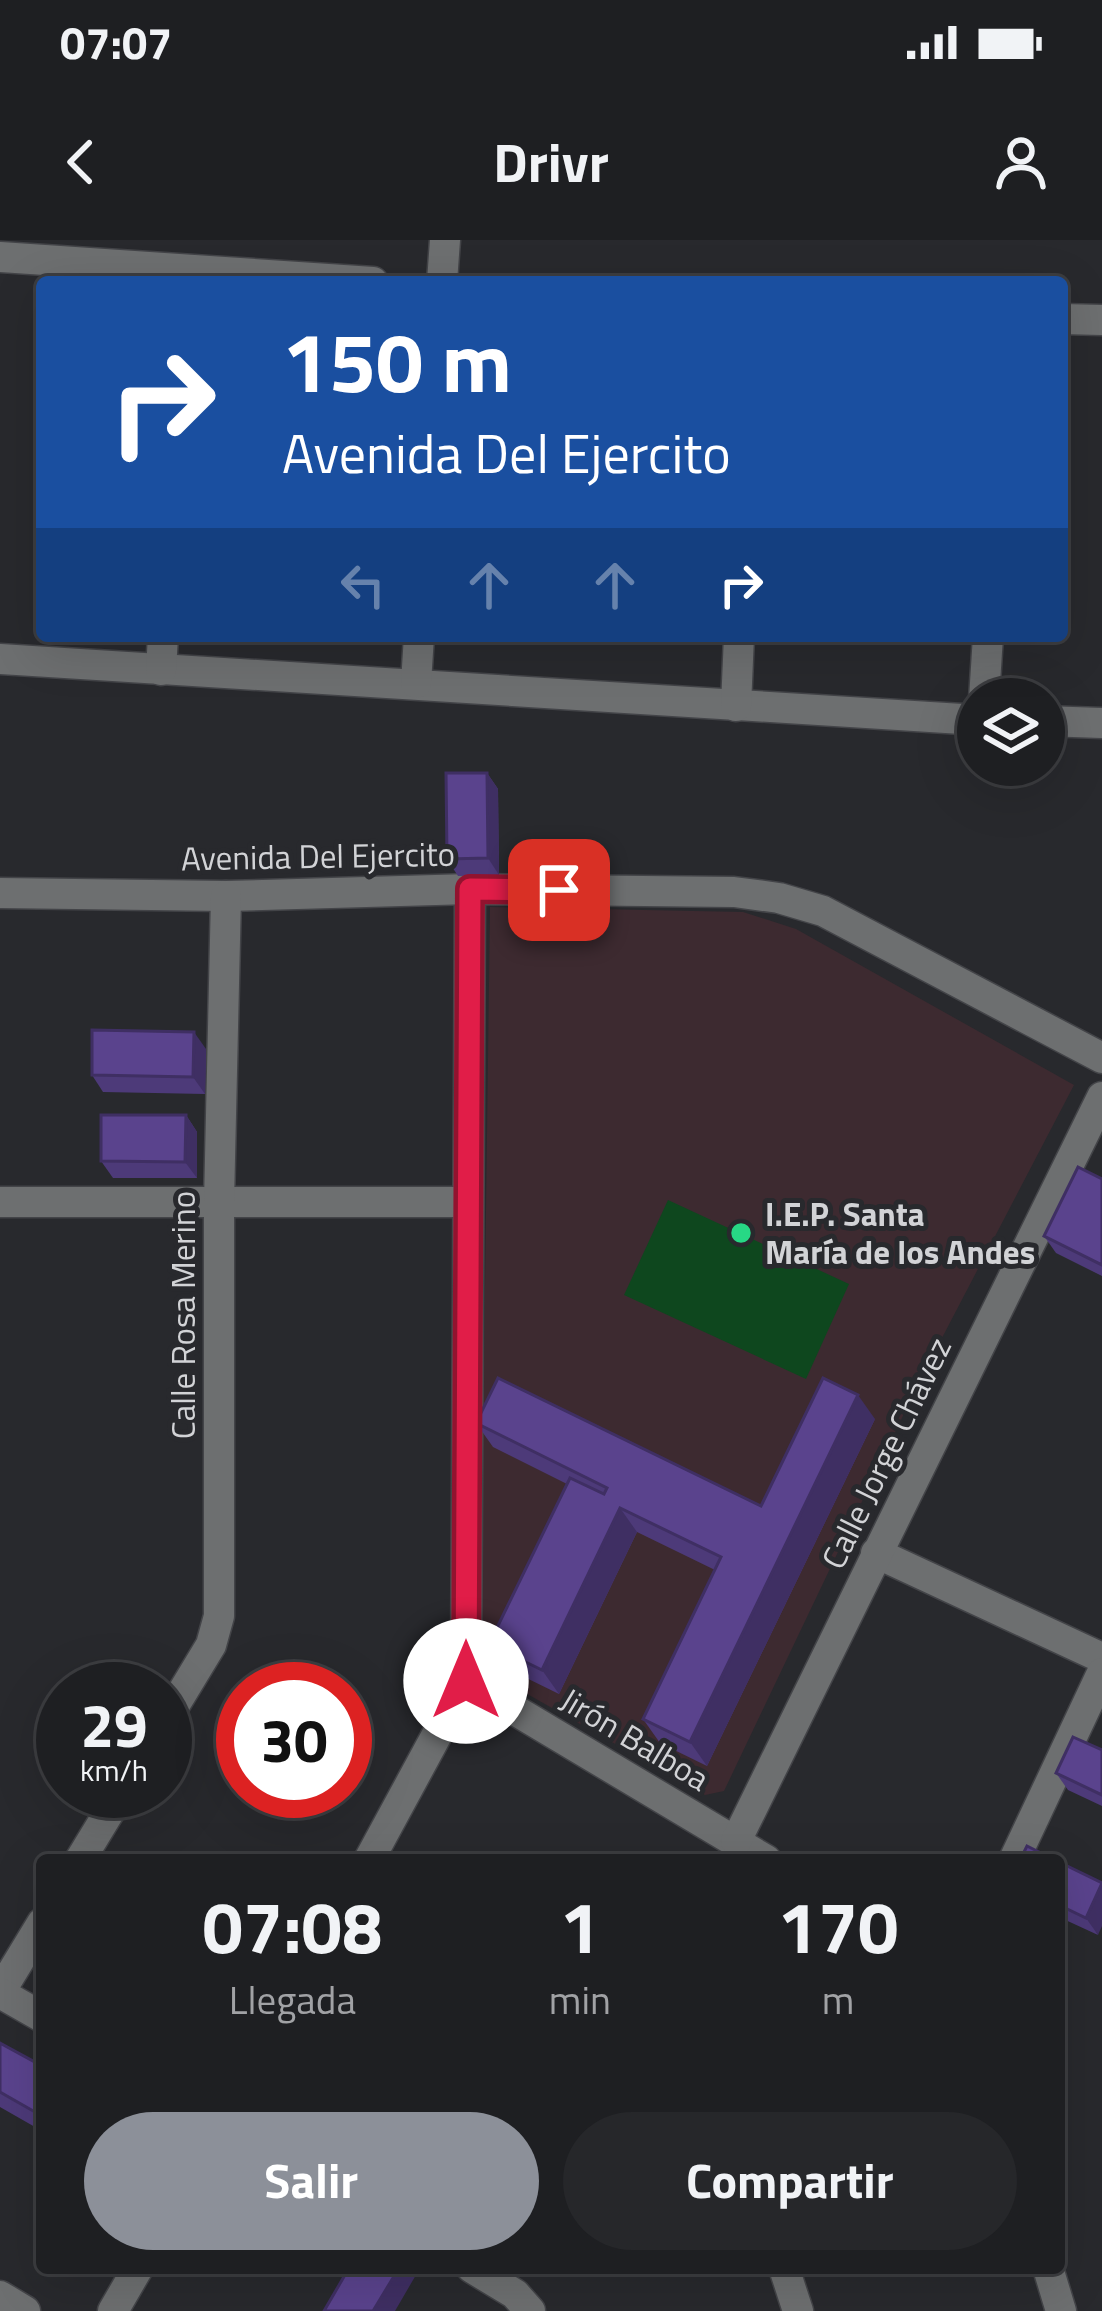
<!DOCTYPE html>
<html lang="es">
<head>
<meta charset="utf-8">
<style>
	:root { --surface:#1e1f22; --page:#26272a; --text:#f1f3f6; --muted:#a1a2a5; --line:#3c3d40; --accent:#8c9099 }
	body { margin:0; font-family:"Titillium Web",sans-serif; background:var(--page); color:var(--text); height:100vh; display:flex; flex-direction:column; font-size:45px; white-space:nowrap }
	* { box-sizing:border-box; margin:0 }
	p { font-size:39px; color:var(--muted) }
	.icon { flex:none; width:66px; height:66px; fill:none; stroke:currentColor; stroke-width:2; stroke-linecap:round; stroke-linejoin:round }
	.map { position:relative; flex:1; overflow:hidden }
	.sheet { position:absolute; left:36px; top:1614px; width:1029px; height:420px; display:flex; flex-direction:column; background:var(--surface); border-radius:12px; box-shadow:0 12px 48px #0002,0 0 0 3px var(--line) }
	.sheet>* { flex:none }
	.top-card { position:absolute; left:36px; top:36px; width:1032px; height:366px; border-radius:12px; box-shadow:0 12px 48px #0002,0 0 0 3px var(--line); background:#1a4fa0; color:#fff; overflow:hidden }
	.tools { position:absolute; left:957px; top:438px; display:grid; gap:24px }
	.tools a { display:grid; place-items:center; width:108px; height:108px; border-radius:50%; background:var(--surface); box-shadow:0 12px 48px #0002,0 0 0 3px var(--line); font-size:60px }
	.speed { position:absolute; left:36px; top:1422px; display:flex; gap:24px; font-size:60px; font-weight:700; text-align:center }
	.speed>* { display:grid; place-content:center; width:156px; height:156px; border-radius:50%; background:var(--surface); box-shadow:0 12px 48px #0002,0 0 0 3px var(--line); line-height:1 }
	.speed small { font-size:30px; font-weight:400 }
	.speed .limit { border:18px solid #d22; background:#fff; color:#111 }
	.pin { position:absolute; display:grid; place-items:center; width:102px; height:102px; color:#fff; margin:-51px; border-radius:24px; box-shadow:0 6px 18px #0006 }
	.me { position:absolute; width:132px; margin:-66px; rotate:0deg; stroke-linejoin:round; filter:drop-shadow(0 0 9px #0008) }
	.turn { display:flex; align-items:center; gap:42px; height:252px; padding:0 48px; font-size:54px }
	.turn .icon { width:156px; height:156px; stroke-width:2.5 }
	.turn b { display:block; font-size:84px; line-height:102px }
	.lanes { display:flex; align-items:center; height:114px; padding:0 48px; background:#0003; justify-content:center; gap:60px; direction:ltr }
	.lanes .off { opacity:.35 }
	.eta { display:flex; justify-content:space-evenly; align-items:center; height:204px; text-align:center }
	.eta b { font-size:72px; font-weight:700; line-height:84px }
	.action { display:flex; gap:24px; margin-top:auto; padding:24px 48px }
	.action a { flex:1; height:138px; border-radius:72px; background:var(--accent); color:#fff; font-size:48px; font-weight:700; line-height:138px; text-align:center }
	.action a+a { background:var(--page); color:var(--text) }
	.status { display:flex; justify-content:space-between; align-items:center; height:84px; padding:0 60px; background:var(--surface); direction:ltr }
	.status svg { height:33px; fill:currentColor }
	header { display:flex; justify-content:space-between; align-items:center; height:156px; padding:0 48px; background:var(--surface); font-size:54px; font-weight:700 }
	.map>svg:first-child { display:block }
	.education { fill:#3d2a30 }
	.green { fill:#0e471e }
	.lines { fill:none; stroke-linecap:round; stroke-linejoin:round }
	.minor-casing { stroke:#434448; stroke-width:33 }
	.minor { stroke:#6d6f70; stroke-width:30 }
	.wall { fill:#4d3a79 }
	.shaded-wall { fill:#3f2f63 }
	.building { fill:#5a438d; stroke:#3f2f63; stroke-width:3 }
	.route-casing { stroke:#92132f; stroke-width:30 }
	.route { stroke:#e11d48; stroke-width:21 }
	.poi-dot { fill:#27d885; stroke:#28292d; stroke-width:4.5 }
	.labels { text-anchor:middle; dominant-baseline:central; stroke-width:10; stroke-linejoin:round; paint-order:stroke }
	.street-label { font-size:33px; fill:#d2d3d6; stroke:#28292d }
	.poi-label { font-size:33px; font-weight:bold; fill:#d2d3d6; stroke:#28292d; text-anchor:start }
</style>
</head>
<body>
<div class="status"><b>07:07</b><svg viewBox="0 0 49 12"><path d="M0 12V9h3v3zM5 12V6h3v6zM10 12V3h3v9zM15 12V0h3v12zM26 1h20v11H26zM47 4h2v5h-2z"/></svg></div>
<header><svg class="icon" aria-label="back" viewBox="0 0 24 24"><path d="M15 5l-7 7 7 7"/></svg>Drivr<svg class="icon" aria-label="person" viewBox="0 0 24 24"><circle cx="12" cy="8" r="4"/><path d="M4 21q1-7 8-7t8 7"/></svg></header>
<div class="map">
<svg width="1102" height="2071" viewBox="0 0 1102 2071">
	<rect width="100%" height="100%" fill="#28292d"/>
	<polygon class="education" points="490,667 743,672 796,689 1074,845 920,1140 724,1551 705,1555 480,1427"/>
	<polygon class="green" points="668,960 849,1044 806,1139 624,1055"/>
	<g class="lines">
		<g class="minor-casing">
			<g id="minor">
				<polyline points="0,17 373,42"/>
				<polyline points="442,42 445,0"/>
				<polyline points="1062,79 1102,80"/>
				<polyline points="0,419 978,480"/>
				<polyline points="161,430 163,396"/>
				<polyline points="416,443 419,396"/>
				<polyline points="984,459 988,396"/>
				<polyline points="736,466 739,396"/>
				<polyline points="1044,481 1102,483"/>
				<polyline points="0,653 226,656 470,649 734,652 779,658 823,671 1102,818"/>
				<polyline points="0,962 467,962"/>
				<polyline points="876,1313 1102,1418"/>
				<polyline points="466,1441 766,1620"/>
				<polyline points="165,1481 211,1405 219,1376 219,962 226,656"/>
				<polyline points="736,1601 1102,857"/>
				<polyline points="80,1620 122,1551"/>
				<polyline points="369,1620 466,1441 470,649"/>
				<polyline points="1014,1620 1102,1433"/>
				<polyline points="0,1752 42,1683"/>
				<polyline points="0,1753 42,1777"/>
				<polyline points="472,2028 515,2054 530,2071"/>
				<polyline points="784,2028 798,2071"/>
				<polyline points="1048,2028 1061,2071"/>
				<polyline points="0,2056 25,2071"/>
				<polyline points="113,2071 138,2028"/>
			</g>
		</g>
		<use href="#minor" class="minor"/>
	</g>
	<g class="wall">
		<polygon points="487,533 498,549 499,635 458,636 447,619"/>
		<polygon points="206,809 205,854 103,852 92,835"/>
		<polygon points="186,875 197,892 197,938 113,938 101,921"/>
		<polygon points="1102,939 1102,1036 1056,1013 1044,996"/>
		<polygon points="875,1179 707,1526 660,1503 643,1479 715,1330 637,1292 559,1454 506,1428 489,1404 567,1244 493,1207 476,1183 761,1266"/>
		<polygon points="1102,1510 1102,1566 1068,1550 1056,1533"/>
		<polygon points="1059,1622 1098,1695 1059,1677"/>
		<polygon points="0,1803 42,1826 42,1891 0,1867"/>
	</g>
	<g class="shaded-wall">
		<polygon points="487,533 498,549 499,635 488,618"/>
		<polygon points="194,792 206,809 205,854 193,837"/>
		<polygon points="186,875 197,892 197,938 185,922"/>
		<polygon points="858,1155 875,1179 707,1526 690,1502"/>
		<polygon points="620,1268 637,1292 559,1454 542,1430"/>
		<polygon points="1102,1644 1102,1686 1098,1695 1086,1678"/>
		<polygon points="399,2028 420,2028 395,2071 373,2071"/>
	</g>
	<g class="building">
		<polygon points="446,533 487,533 488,618 447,619"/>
		<polygon points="92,790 194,792 193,837 92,835"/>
		<polygon points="101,875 186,875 185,922 101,921"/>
		<polygon points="1078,927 1102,939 1102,1025 1044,996"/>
		<polygon points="498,1138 761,1266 823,1138 858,1155 690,1502 643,1479 721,1317 620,1268 542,1430 489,1404 570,1238 604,1254 607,1248 476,1183"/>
		<polygon points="1073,1497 1102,1510 1102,1555 1056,1533"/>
		<polygon points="1027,1606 1055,1620 1020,1620"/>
		<polygon points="1059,1622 1102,1643 1086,1678 1059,1665"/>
		<polygon points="0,1803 42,1826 42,1876 0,1852"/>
		<polygon points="349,2028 399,2028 373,2071 324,2071"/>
	</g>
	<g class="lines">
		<g class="route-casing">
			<polyline id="route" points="466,1441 470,649 559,650"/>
		</g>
		<use href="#route" class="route"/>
	</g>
	<circle class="poi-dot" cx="741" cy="993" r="12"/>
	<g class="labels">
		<g class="street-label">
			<text transform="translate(318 616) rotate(-1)">Avenida Del Ejercito</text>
			<text transform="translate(183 1075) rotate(-90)">Calle Rosa Merino</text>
			<text transform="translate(886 1213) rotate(-64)">Calle Jorge Chávez</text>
			<text transform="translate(635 1499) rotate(31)">Jirón Balboa</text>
		</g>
		<g class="poi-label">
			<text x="765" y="974">I.E.P. Santa<tspan x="765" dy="38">María de los Andes</tspan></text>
		</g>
	</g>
</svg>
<div class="tools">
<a><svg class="icon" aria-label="layers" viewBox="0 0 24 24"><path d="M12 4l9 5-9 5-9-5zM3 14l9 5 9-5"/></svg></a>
</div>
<div class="speed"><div>29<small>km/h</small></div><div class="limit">30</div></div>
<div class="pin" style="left:559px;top:650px;background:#d93025"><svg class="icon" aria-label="arrive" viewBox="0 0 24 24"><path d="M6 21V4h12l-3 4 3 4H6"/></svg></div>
<svg class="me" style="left:466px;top:1441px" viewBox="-20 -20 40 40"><circle r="19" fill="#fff"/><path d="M0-13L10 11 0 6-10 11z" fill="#e11d48"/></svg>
<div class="top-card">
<div class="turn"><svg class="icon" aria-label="right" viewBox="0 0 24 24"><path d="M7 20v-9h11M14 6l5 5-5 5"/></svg><div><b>150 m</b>Avenida Del Ejercito</div></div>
<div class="lanes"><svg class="icon off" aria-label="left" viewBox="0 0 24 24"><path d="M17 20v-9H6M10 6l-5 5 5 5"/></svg><svg class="icon off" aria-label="ahead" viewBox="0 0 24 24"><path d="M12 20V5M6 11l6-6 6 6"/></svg><svg class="icon off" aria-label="ahead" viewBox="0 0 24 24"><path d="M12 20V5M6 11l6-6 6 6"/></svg><svg class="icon" aria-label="right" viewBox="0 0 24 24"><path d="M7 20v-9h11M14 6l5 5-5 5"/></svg></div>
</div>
<section class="sheet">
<div class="eta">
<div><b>07:08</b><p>Llegada</p></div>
<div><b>1</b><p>min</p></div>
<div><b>170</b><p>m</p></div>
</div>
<div class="action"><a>Salir</a><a>Compartir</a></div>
</section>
</div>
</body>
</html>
